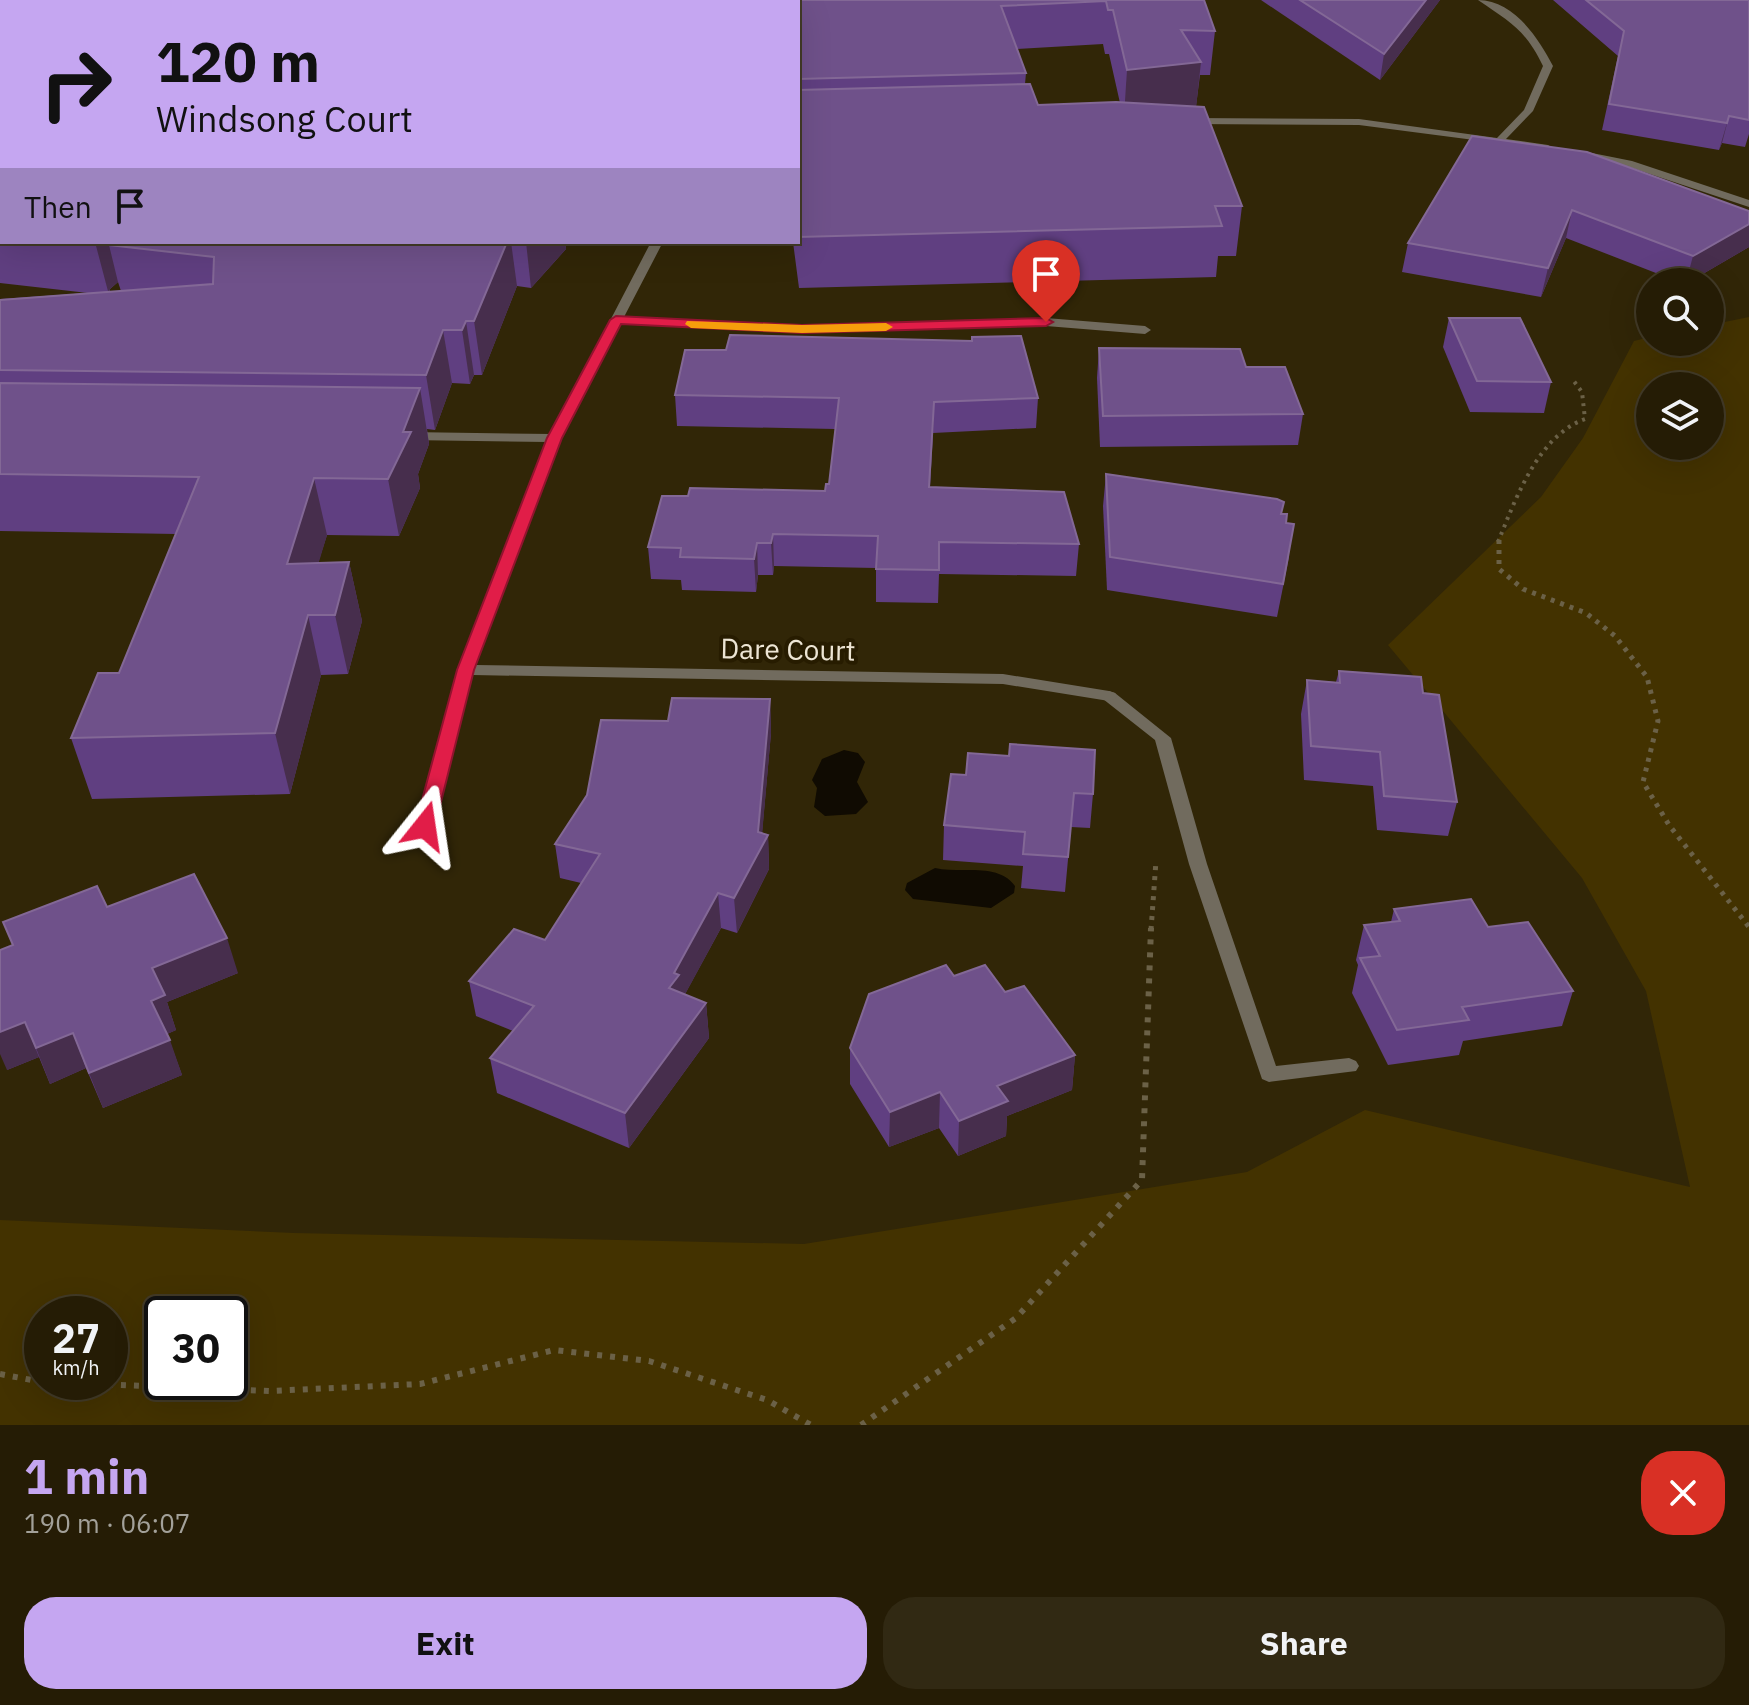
<!DOCTYPE html>
<html lang="en">
<head>
<meta charset="utf-8">
<style>
	:root { --surface:#251c05; --page:#312913; --text:#f1f3f6; --muted:#a3a19a; --line:#423a27; --accent:#c5a6f1 }
	body { margin:0; font-family:"IBM Plex Sans",sans-serif; background:var(--page); color:var(--text); height:100vh; display:flex; flex-direction:column; font-size:30px; white-space:nowrap }
	* { box-sizing:border-box; margin:0 }
	p { font-size:26px; color:var(--muted) }
	.icon { flex:none; width:44px; height:44px; fill:none; stroke:currentColor; stroke-width:2; stroke-linecap:round; stroke-linejoin:round }
	.map { position:relative; height:1425px; overflow:hidden }
	.details { display:flex; flex-direction:column; background:var(--surface); flex:1 }
	.details>* { flex:none }
	.hud { position:absolute; left:0px; top:0px; width:800px; height:244px; box-shadow:0 8px 32px #0002,0 0 0 2px var(--line); background:#c5a6f1; color:#111; overflow:hidden }
	.tools { position:absolute; left:1636px; top:268px; display:grid; gap:16px }
	.tools a { display:grid; place-items:center; width:88px; height:88px; border-radius:50%; background:var(--surface); box-shadow:0 8px 32px #0002,0 0 0 2px var(--line); font-size:40px }
	.speed { position:absolute; left:24px; top:1296px; display:flex; gap:16px; font-size:40px; font-weight:700; text-align:center }
	.speed>* { display:grid; place-content:center; width:104px; height:104px; border-radius:50%; background:var(--surface); box-shadow:0 8px 32px #0002,0 0 0 2px var(--line); line-height:1 }
	.speed small { font-size:20px; font-weight:400 }
	.speed .limit { border:4px solid #111; border-radius:12px; background:#fff; color:#111 }
	.pin { position:absolute; display:grid; place-items:center; width:68px; height:68px; color:#fff; margin:-82px -34px; border-radius:50% 50% 50% 0; rotate:-45deg; box-shadow:0 0 8px #0007 }
	.pin .icon { rotate:45deg }
	.me { position:absolute; width:88px; margin:-44px; rotate:15deg; stroke-linejoin:round; filter:drop-shadow(0 0 6px #0008) }
	.turn { display:flex; align-items:center; gap:28px; height:168px; padding:0 24px; font-size:36px }
	.turn .icon { width:104px; height:104px; stroke-width:2.5 }
	.turn b { display:block; font-size:56px; line-height:68px }
	.then { display:flex; align-items:center; height:76px; padding:0 24px; background:#0003; gap:16px; font-size:30px }
	.round { display:grid; place-items:center; flex:none; width:84px; height:84px; border-radius:32px; background:var(--page) }
	.head { display:flex; align-items:center; justify-content:space-between; height:136px; padding:0 24px }
	h1 { font-size:48px; font-weight:700; line-height:60px; color:var(--accent) }
	.cta { display:flex; gap:16px; margin-top:auto; padding:16px 24px }
	.cta a { flex:1; height:92px; border-radius:32px; background:var(--accent); color:#111; font-size:32px; font-weight:700; line-height:92px; text-align:center }
	.cta a+a { background:var(--page); color:var(--text) }
	.map>svg:first-child { display:block }
	.green { fill:#433200; fill-rule:evenodd }
	.water { fill:#100b02 }
	.lines { fill:none; stroke-linecap:round; stroke-linejoin:round }
	.path-far2 { stroke:#6b6147; stroke-width:4; stroke-dasharray:3 5; stroke-linecap:butt }
	.path-far1 { stroke:#6b6147; stroke-width:5; stroke-dasharray:4 6; stroke-linecap:butt }
	.path { stroke:#6b6147; stroke-width:6; stroke-dasharray:5 8; stroke-linecap:butt }
	.lane { fill:#716b5e; fill-rule:evenodd }
	.street { fill:#716b5e; fill-rule:evenodd }
	.wall { fill:#603f81; fill-rule:evenodd }
	.shaded-wall { fill:#472e4d }
	.building { fill:#6f518a; stroke:#836896; stroke-width:2 }
	.route { fill:#e11d48; stroke:#92132f; stroke-width:2 }
	.slow { fill:#f59e0b }
	.labels { text-anchor:middle; dominant-baseline:central; stroke-width:8; stroke-linejoin:round; paint-order:stroke }
	.street-label { font-size:28px; fill:#ede5d4; stroke:#271c00 }
</style>
</head>
<body>
<div class="map">
<svg width="1749" height="1425" viewBox="0 0 1749 1425">
	<rect width="100%" height="100%" fill="#312607"/>
	<path class="green" d="M1749,317V1425H0V1220L294,1233L804,1244L1247,1172L1365,1110L1690,1187L1646,991L1582,878L1388,645L1541,497L1583,438L1634,341L1650,337V342H1710V325ZM1650,386H1710V446H1650ZM42,1314H110V1382H42ZM162,1314H230V1382H162Z"/>
	<g class="water">
		<polygon points="844,750 858,753 865,762 857,782 868,802 856,814 825,816 814,807 817,788 812,780 822,759"/>
		<path d="M935,868C961,874 998,862 1015,886L1014,893L991,908L913,899L905,890L907,883Z"/>
	</g>
	<g class="lines">
		<path class="path-far2" d="M1498,542C1516,498 1538,436 1585,419L1582,392L1573,380"/>
		<g class="path-far1">
			<polyline points="1499,540 1499,569 1523,589 1586,613 1615,636 1647,677 1658,721 1643,782 1669,825 1749,927"/>
			<polyline points="1151,930 1156,861"/>
		</g>
		<g class="path">
			<polyline points="0,1374 42,1382"/>
			<polyline points="43,1382 269,1391 420,1384 554,1350 649,1361 767,1400 811,1425"/>
			<polyline points="861,1425 1016,1318 1142,1180 1151,928"/>
		</g>
		<polygon class="lane" points="1109,691 1115,693 1171,738 1207,864 1276,1066 1349,1058 1356,1061 1359,1066 1356,1071 1269,1082 1262,1079 1189,864 1155,740 1103,699 1101,696 1103,693"/>
		<g class="street">
			<path d="M1478,0C1513,0 1538,37 1553,66L1533,111L1506,139L1548,145L1553,148L1552,150L1359,125L1189,124L1184,121L1189,118L1359,119L1497,138L1524,110L1543,66C1525,29 1510,22 1478,0Z"/>
			<polygon points="1582,151 1632,161 1749,200 1749,207 1626,166 1578,156 1577,154"/>
			<polygon points="651,242 663,242 624,317 802,325 1046,318 1145,326 1151,330 1145,334 1046,326 802,333 620,324 562,438 476,665 1003,674 1109,691 1115,693 1117,696 1115,699 1109,701 1003,684 473,675 434,826 431,830 419,830 416,826 458,670 547,442 408,440 401,436 408,432 551,434"/>
		</g>
	</g>
	<g class="wall">
		<path d="M1204,0L1215,31L1210,75H1200L1196,106L1242,206L1236,256H1218L1216,277L799,288L793,242H798V2ZM1103,44L1105,54H1109L1120,103L1038,105L1025,84L1026,73L1017,49Z"/>
		<polygon points="1261,0 1440,0 1380,80"/>
		<polygon points="1553,0 1749,0 1749,134 1745,147 1722,143 1719,150 1602,130 1618,56"/>
		<path d="M2,33V242H565L566,249L531,288L517,286L482,375H474L470,384L452,383L435,430L427,429L429,444L418,474L420,488L399,536L327,535L318,563L349,562L362,621L348,674L321,675L290,794L92,799L71,738L119,673L176,534L0,531V299L88,293L0,283V35ZM118,282L121,291H110V289Z"/>
		<polygon points="1472,136 1749,247 1689,282 1679,282 1566,238 1541,297 1402,272 1408,243"/>
		<polygon points="1449,318 1551,382 1544,413 1470,412 1443,347"/>
		<polygon points="972,337 1038,398 1036,428 933,433 930,487 1079,544 1076,576 939,574 938,603 876,602 876,568 774,566 773,575 758,575 756,592 682,590 681,580 651,579 648,547 688,496 825,491 829,484 835,429 677,426 675,395 726,350 971,341"/>
		<polygon points="1099,348 1246,367 1303,414 1298,445 1100,447 1097,378"/>
		<polygon points="1106,474 1282,514 1286,523 1289,557 1277,617 1107,590 1103,506"/>
		<polygon points="1339,671 1423,693 1457,802 1448,836 1377,830 1373,786 1304,780 1301,714 1307,680 1336,682"/>
		<polygon points="770,699 771,733 762,833 768,835 769,869 737,933 721,928 685,994 706,1003 709,1038 629,1148 497,1093 490,1058 513,1031 476,1016 469,981 545,940 581,883 560,878 555,844 668,721"/>
		<polygon points="951,774 1093,794 1090,828 1071,827 1065,892 1021,888 1023,866 943,860 944,825"/>
		<polygon points="107,907 238,973 167,1002 176,1030 167,1034 182,1075 103,1108 86,1068 50,1084 39,1057 7,1070"/>
		<polygon points="1394,909 1488,927 1573,991 1562,1026 1463,1041 1459,1055 1388,1065 1352,993 1358,965 1356,960 1364,925 1391,922"/>
		<polygon points="954,976 1005,992 1075,1055 1072,1090 1007,1116 1006,1136 958,1156 939,1128 889,1147 850,1084 850,1048"/>
	</g>
	<g class="shaded-wall">
		<polygon points="126,0 167,0 166,2 124,2"/>
		<polygon points="1426,0 1440,0 1380,80 1384,54"/>
		<polygon points="1201,62 1196,108 1124,116 1127,70"/>
		<polygon points="1729,116 1722,143 1719,150 1727,123"/>
		<polygon points="1572,210 1566,238 1541,297 1548,268"/>
		<polygon points="1749,224 1749,247 1689,282 1686,282 1693,256"/>
		<polygon points="95,242 165,242 109,245 118,282 110,289 109,295"/>
		<polygon points="507,242 511,242 517,286 482,375 474,321"/>
		<polygon points="526,242 565,242 566,249 531,288"/>
		<polygon points="466,321 474,375 470,384 462,330"/>
		<polygon points="443,330 452,383 435,430 426,375"/>
		<polygon points="420,388 429,444 418,474 420,488 399,536 388,479 403,432"/>
		<polygon points="934,402 933,433 928,519 929,487"/>
		<polygon points="314,478 327,535 301,622 287,564"/>
		<polygon points="773,534 774,566 773,575 771,543"/>
		<polygon points="757,543 758,575 756,592 754,559"/>
		<polygon points="349,562 362,621 348,674 335,615"/>
		<polygon points="308,615 321,675 290,794 275,733"/>
		<polygon points="770,699 771,733 761,847 768,835 769,869 737,933 734,898 758,832"/>
		<polygon points="718,893 721,928 682,1000 669,988 674,973"/>
		<polygon points="227,938 238,973 167,1002 176,1030 163,1036 151,1001 152,968"/>
		<polygon points="706,1003 709,1038 629,1148 625,1113"/>
		<polygon points="25,1022 39,1057 7,1070 0,1054 0,1032"/>
		<polygon points="73,1033 86,1068 50,1084 36,1048"/>
		<polygon points="170,1040 182,1075 103,1108 89,1073"/>
		<polygon points="1075,1055 1072,1090 1007,1116 1006,1136 958,1156 959,1121 997,1086"/>
		<polygon points="940,1092 939,1128 889,1147 890,1112"/>
	</g>
	<g class="building">
		<polygon points="40,0 126,0 124,2 38,2"/>
		<polygon points="229,0 1204,0 1215,31 1181,30 1201,62 1127,70 1113,10 1108,10 1106,1 1001,6 1026,73 798,79 798,2 226,2"/>
		<polygon points="1300,0 1426,0 1384,54"/>
		<polygon points="1586,0 1749,0 1749,120 1729,116 1727,123 1609,104 1624,31"/>
		<polygon points="2,33 2,161 0,164 0,35"/>
		<polygon points="1030,84 1038,105 1116,102 1204,107 1242,206 1215,206 1222,226 798,237 798,90"/>
		<polygon points="1472,136 1587,152 1749,211 1749,224 1693,256 1572,210 1548,268 1408,243"/>
		<polygon points="2,167 2,234 0,234 0,169"/>
		<polygon points="113,242 507,242 474,321 466,321 462,330 443,330 426,375 0,370 0,300 213,284 214,257 109,245"/>
		<polygon points="1449,318 1520,318 1551,382 1477,381"/>
		<polygon points="730,335 972,341 972,337 1021,336 1038,398 934,402 929,487 1064,492 1079,544 939,542 939,570 876,569 878,536 773,534 771,543 757,543 754,559 680,557 681,548 648,547 662,496 688,496 690,488 825,491 826,484 829,484 839,398 675,395 685,350 726,350"/>
		<polygon points="1099,348 1240,349 1246,367 1285,367 1303,414 1103,416"/>
		<polygon points="0,383 420,388 403,432 411,432 388,479 314,478 287,564 349,562 335,615 308,615 275,733 71,738 98,673 119,673 199,477 0,474"/>
		<polygon points="1106,474 1277,499 1284,502 1281,514 1287,514 1286,523 1294,524 1283,584 1110,557"/>
		<polygon points="1339,671 1421,677 1423,693 1439,695 1457,802 1384,796 1380,752 1311,746 1307,680 1340,683"/>
		<polygon points="672,698 770,699 758,832 768,835 734,898 718,893 674,973 679,975 669,988 706,1003 625,1113 490,1058 534,1006 469,981 514,929 545,940 600,854 555,844 587,795 601,720 668,721"/>
		<polygon points="1010,744 1095,750 1093,794 1074,793 1068,857 1023,854 1025,832 944,825 951,774 966,775 968,753 1009,756"/>
		<polygon points="194,874 227,938 152,968 165,995 151,1001 170,1040 89,1073 73,1033 36,1048 25,1022 0,1032 0,950 13,945 3,922 97,886 107,907"/>
		<polygon points="1471,899 1488,927 1528,922 1573,991 1462,1007 1469,1020 1397,1030 1360,958 1380,956 1364,925 1400,921 1394,909"/>
		<polygon points="946,965 954,976 985,965 1005,992 1024,986 1075,1055 997,1086 1008,1101 959,1121 940,1092 890,1112 850,1048 869,994"/>
	</g>
	<polygon class="route" points="616,316 802,325 1046,318 1053,322 1046,326 802,333 621,324 562,438 474,670 435,826 425,832 418,830 415,826 457,670 547,438 610,320"/>
	<polygon class="slow" points="687,321 802,325 886,323 893,327 886,331 802,333 691,328 685,324"/>
	<g class="labels">
		<g class="street-label">
			<text transform="translate(788 649) rotate(1)">Dare Court</text>
		</g>
	</g>
</svg>
<div class="tools">
<a><svg class="icon" aria-label="search" viewBox="0 0 24 24"><circle cx="10" cy="10" r="6"/><path d="M15 15l6 6"/></svg></a>
<a><svg class="icon" aria-label="layers" viewBox="0 0 24 24"><path d="M12 4l9 5-9 5-9-5zM3 14l9 5 9-5"/></svg></a>
</div>
<div class="speed"><div>27<small>km/h</small></div><div class="limit">30</div></div>
<div class="pin" style="left:1046px;top:322px;background:#d93025"><svg class="icon" aria-label="arrive" viewBox="0 0 24 24"><path d="M6 21V4h12l-3 4 3 4H6"/></svg></div>
<svg class="me" style="left:425px;top:826px" viewBox="-20 -20 40 40"><path d="M0-17L14 15 0 8-14 15z" fill="#e11d48" stroke="#fff" stroke-width="4"/></svg>
<div class="hud">
<div class="turn"><svg class="icon" aria-label="right" viewBox="0 0 24 24"><path d="M7 20v-9h11M14 6l5 5-5 5"/></svg><div><b>120 m</b>Windsong Court</div></div>
<div class="then">Then<svg class="icon" aria-label="arrive" viewBox="0 0 24 24"><path d="M6 21V4h12l-3 4 3 4H6"/></svg></div>
</div>
</div>
<section class="details">
<div class="head"><div><h1>1 min</h1><p>190 m · 06:07</p></div><a class="round" style="background:#d93025;color:#fff"><svg class="icon" aria-label="close" viewBox="0 0 24 24"><path d="M6 6l12 12M18 6L6 18"/></svg></a></div>
<div class="cta"><a>Exit</a><a>Share</a></div>
</section>
</body>
</html>
